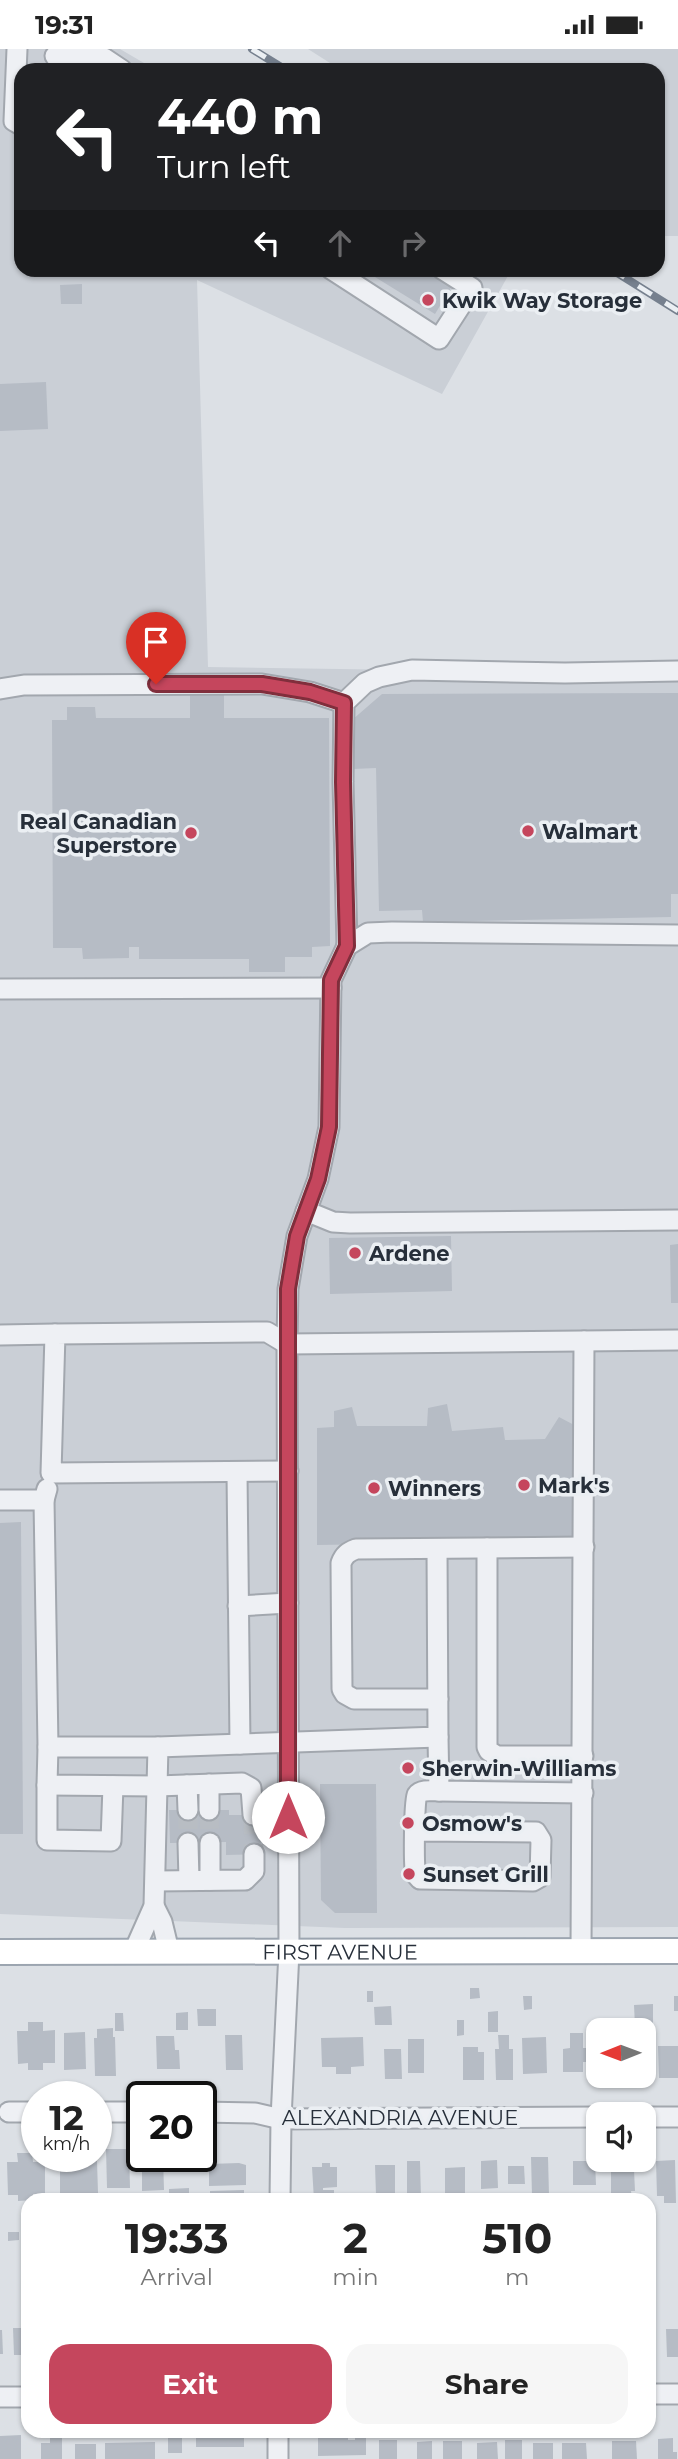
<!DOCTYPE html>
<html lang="en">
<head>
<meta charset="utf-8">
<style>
	:root { --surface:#fff; --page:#f6f6f6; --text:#222; --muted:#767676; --accent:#c5465d }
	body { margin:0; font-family:Montserrat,sans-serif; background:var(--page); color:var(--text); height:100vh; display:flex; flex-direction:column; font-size:26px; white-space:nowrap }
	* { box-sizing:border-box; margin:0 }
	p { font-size:23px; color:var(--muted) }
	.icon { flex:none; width:38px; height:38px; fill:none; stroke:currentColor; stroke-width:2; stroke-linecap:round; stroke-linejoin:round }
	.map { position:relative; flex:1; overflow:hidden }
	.drawer { position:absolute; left:21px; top:2144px; width:635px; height:245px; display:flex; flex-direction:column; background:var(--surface); border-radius:21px; box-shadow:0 2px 5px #0004 }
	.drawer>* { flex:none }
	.hud { position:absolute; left:14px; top:14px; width:651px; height:214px; border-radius:21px; box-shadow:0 2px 5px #0004; background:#202124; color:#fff; overflow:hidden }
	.needle { width:46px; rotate:269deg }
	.fabs { position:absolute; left:586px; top:1969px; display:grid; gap:14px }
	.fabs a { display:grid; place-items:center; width:70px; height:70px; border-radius:14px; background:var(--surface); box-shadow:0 2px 5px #0004; font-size:35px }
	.speed { position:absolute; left:21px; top:2032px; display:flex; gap:14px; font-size:35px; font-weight:700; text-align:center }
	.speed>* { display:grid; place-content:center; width:91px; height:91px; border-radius:50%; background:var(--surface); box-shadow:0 2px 5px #0004; line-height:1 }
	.speed small { font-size:18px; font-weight:400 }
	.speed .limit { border:4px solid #111; border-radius:10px; background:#fff; color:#111 }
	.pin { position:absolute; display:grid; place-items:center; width:60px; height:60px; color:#fff; margin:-72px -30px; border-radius:50% 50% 50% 0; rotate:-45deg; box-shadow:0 0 7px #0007 }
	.pin .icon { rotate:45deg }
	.me { position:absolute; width:77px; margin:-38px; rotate:0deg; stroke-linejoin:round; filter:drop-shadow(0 0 5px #0008) }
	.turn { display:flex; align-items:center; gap:24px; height:147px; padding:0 28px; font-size:32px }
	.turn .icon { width:91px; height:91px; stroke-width:2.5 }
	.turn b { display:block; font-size:49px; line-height:60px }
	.lanes { display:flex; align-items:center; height:66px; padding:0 28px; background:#0003; justify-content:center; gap:35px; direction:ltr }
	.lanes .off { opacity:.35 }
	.eta { display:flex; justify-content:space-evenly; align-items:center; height:119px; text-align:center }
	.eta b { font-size:42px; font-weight:700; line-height:49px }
	.button { display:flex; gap:14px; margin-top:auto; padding:14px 28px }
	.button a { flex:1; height:80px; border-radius:21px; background:var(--accent); color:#fff; font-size:28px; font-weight:700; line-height:80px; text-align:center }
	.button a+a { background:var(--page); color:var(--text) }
	.status { display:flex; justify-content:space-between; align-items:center; height:49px; padding:0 35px; background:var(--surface); direction:ltr }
	.status svg { height:19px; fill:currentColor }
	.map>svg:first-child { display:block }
	.built { fill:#cacfd6 }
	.building { fill:#b6bcc5 }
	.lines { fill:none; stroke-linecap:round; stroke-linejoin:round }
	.minor-tunnel { stroke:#b8bdc3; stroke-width:19; stroke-dasharray:19 10; stroke-linecap:butt }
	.minor-casing { stroke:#a2a7ae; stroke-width:23 }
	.major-casing { stroke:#9ca5b0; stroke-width:28 }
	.minor { stroke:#eef0f4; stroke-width:19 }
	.major { stroke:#fff; stroke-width:24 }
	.rail-casing { stroke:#76808e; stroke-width:8 }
	.rail { stroke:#ebeff3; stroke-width:5; stroke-dasharray:16; stroke-linecap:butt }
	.route-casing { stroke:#802e3c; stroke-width:18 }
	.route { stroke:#c5465d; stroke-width:12 }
	.poi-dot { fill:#c5465d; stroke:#ebeff3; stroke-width:2.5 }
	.labels { text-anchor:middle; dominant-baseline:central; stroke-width:7; stroke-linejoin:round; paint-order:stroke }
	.poi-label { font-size:21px; font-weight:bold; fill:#272f3a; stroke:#ebeff3; text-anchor:start }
	.street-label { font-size:21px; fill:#272f3a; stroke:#ebeff3 }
</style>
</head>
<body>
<div class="status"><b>19:31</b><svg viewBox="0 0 49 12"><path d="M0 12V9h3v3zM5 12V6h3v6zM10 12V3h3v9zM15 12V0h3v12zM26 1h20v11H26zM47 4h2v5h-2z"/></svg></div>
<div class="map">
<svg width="678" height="2410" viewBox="0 0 678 2410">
	<rect width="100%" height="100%" fill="#dce0e5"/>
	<g class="built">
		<polygon points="0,0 120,0 156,21 21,21 21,220 502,220 509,225 442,345 197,231 208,618 678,625 678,1878 345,1879 0,1865"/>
		<polygon points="308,0 678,0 678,187 658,187 658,21 341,21"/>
	</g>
	<g class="building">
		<polygon points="362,220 425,220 452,237 435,265"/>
		<polygon points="82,235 82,255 61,255 60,236"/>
		<polygon points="46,333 48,380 0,382 0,335"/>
		<polygon points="190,644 224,644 224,669 329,669 330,897 312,898 312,908 285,908 285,923 249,923 249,910 139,910 139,898 129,898 129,909 83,910 82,899 53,899 52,671 67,671 67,658 95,658 96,669 190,669"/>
		<polygon points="678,644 678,845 671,845 671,868 423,873 422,861 379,862 376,719 353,720 352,671 382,645"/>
		<polygon points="451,1187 452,1242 330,1245 329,1189"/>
		<polygon points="678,1195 678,1254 671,1254 670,1196"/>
		<polygon points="447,1355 452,1382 503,1378 505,1391 545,1390 559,1368 576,1377 577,1492 317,1496 317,1379 334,1378 334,1362 352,1358 357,1377 427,1377 428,1359"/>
		<polygon points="21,1473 23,1785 0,1785 0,1474"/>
		<polygon points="320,1735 376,1735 377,1864 335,1864 321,1851"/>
		<polygon points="169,1761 229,1761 229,1766 260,1766 261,1805 226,1806 226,1793 170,1794"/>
		<polygon points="470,1939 479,1939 480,1949 470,1950"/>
		<rect x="367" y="1942" width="6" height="11"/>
		<polygon points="523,1947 532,1947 532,1960 524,1961"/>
		<rect x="674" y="1947" width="4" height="15"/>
		<polygon points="653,1955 653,1978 635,1978 634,1956"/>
		<polygon points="391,1957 392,1976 375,1976 374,1958"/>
		<polygon points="197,1960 216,1960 216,1977 198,1977"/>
		<polygon points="498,1962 498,1983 488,1983 488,1963"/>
		<polygon points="188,1963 188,1981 176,1981 176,1964"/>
		<polygon points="115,1964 123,1964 124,1982 115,1982"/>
		<polygon points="457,1971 464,1971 464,1986 457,1987"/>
		<polygon points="28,1973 43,1973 43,1982 55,1981 55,2014 43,2014 43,2021 28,2021 28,2014 18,2015 17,1982 28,1982"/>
		<polygon points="113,1979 113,1988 115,1988 116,2027 95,2027 94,1989 97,1989 97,1980"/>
		<polygon points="85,1983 86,2020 64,2021 64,1984"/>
		<polygon points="570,1984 583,1984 583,1999 588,1999 588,2013 583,2013 583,2023 563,2023 563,2000 570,1999"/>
		<polygon points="225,1986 242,1986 243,2021 226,2021"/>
		<polygon points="498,1986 509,1986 509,2000 513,2000 513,2031 496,2031 495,2000 499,2000"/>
		<polygon points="156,1987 174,1987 175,2001 179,2001 180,2020 157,2020"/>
		<polygon points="363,1988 364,2017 351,2018 351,2025 336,2025 336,2018 322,2018 321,1989"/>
		<polygon points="546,1988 547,2024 523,2025 522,1989"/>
		<rect x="408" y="1990" width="16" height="34"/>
		<polygon points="658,1997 678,1997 678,2029 659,2029"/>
		<polygon points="463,1998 478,1998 478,2003 484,2003 484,2031 463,2031"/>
		<polygon points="384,2000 401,2000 402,2030 385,2030"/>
		<polygon points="106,2100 129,2100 130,2139 107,2139"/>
		<polygon points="17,2104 32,2104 33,2113 45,2113 45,2145 33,2145 33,2151 18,2152 18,2146 8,2146 7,2113 18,2113"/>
		<polygon points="70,2107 85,2107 85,2112 97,2112 98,2144 86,2144 86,2151 71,2151 71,2145 60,2145 60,2112 70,2112"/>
		<polygon points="142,2107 163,2107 164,2141 142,2142"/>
		<polygon points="531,2108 548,2108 549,2146 532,2147"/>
		<polygon points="497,2111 498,2139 481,2140 481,2112"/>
		<polygon points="675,2111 676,2154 664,2154 664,2147 657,2147 656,2112"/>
		<polygon points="407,2112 420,2112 421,2150 407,2151"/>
		<polygon points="573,2112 595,2112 596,2136 573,2136"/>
		<polygon points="239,2114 246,2116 246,2136 209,2137 209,2115"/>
		<polygon points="322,2114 330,2114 330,2118 337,2118 337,2138 323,2139 323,2141 334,2141 334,2151 314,2151 312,2118 322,2118"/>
		<polygon points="375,2116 395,2116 395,2145 376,2146"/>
		<polygon points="508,2117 524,2117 525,2135 508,2135"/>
		<polygon points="465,2118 465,2151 445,2151 445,2119"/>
		<polygon points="611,2121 634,2121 635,2142 631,2142 632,2151 611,2151"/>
		<polygon points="189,2139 189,2151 169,2151 169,2140"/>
		<polygon points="244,2141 244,2151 210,2151 210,2142"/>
		<polygon points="8,2183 19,2183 19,2191 8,2192"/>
		<rect x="649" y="2268" width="7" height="33"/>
		<polygon points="13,2279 28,2279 28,2306 14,2306"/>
		<polygon points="666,2280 678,2280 678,2308 667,2308"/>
		<polygon points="0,2281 2,2281 3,2305 0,2305"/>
		<rect x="196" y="2382" width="48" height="16"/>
		<polygon points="355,2384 366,2384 366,2406 318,2407 318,2386 348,2386 348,2391 355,2391"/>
		<rect x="168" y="2385" width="14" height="19"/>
		<polygon points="21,2386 21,2410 0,2410 0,2387"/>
		<polygon points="62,2388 62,2410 41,2410 41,2394 50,2394 50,2389"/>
		<polygon points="673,2389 673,2403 677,2403 677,2410 658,2410 658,2390"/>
		<rect x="379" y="2391" width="18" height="19"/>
		<rect x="505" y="2391" width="17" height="19"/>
		<polygon points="432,2392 432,2410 417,2410 417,2393"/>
		<rect x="443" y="2392" width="19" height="18"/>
		<polygon points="612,2392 636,2392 637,2410 612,2410"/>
		<polygon points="155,2393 155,2410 105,2410 105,2394"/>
		<polygon points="497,2393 498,2410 477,2410 477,2394"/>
		<rect x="533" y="2394" width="20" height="16"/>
		<polygon points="562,2394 586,2394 587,2410 562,2410"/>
		<rect x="75" y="2395" width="21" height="15"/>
	</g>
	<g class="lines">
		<g class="minor-tunnel">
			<polyline points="188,1761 188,1794"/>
			<polyline points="209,1761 210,1794"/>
			<polyline points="253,1766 254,1805"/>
		</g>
		<g class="minor-casing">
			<g id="minor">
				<polyline points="17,0 14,72 21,76"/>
				<polyline points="55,7 104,9 122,21"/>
				<polyline points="331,220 439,290 472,239 442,220"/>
				<polyline points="0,640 24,636 262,635 310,643 344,654"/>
				<polyline points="347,897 343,733 344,654 365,634 379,628 412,621 565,624 678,622"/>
				<polyline points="0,940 331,939"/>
				<polyline points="306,1162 333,1173 350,1174 678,1171"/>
				<polyline points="0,1286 55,1285"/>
				<polyline points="287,1295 288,1240 297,1187 318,1130 329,1078 331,931 347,897 368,884 392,883 678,886"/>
				<polyline points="287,1295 267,1283 55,1285 51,1424 288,1422"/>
				<polyline points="237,1424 240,1695"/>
				<polyline points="0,1451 44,1451 47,1440"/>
				<polyline points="44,1451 48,1698 158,1698"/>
				<polyline points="487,1499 487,1698 489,1702 497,1707 583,1707"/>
				<polyline points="238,1557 288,1554"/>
				<path d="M438,1650H354L345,1645L342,1640L341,1514C344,1506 348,1503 356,1500L584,1498"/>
				<polyline points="438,1688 439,1742 583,1744"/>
				<polyline points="48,1698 47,1736 157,1737 242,1734 251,1739 253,1766"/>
				<polyline points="209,1735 209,1761"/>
				<polyline points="47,1736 47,1791 111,1792 113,1737"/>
				<polyline points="187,1736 188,1761"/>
				<path d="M415,1782L536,1783L541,1791L540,1828L533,1832L420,1830C416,1826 416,1826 415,1820C414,1811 414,1751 417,1746C421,1740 433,1742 439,1742"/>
				<polyline points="188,1794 189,1831"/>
				<polyline points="210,1794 210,1831"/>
				<polyline points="156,1832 245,1831 254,1822 254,1805"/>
				<polyline points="154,1857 162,1873 169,1902"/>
				<polyline points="134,1902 154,1857 158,1698 438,1688 437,1500"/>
				<polyline points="581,1902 584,1292"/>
				<polyline points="9,2063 37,2063"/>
				<polyline points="96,2063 142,2063"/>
				<polyline points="201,2063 255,2064 281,2070 598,2068"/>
				<polyline points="644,2068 678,2068"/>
				<polyline points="280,2151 281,2070 289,1902 287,1295 678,1291"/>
				<polyline points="649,2345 678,2345"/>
				<polyline points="0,2348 28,2348"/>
				<polyline points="278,2410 278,2382"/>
			</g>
		</g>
		<g class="major-casing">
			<g id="major">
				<path id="s1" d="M0,1903L678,1902"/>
			</g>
		</g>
		<use href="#minor" class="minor"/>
		<use href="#major" class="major"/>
		<g class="rail-casing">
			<g id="rail">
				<polyline points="252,0 286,21"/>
				<polyline points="611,220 678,262"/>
			</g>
		</g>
		<use href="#rail" class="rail"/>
	</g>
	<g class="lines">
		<g class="route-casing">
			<polyline id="route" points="156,635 262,635 310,643 344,654 343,733 347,897 331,931 329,1078 318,1130 297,1187 288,1240 288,1768"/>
		</g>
		<use href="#route" class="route"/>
	</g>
	<g class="poi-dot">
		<circle cx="428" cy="251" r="7"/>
		<circle cx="528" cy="782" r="7"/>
		<circle cx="191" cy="784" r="7"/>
		<circle cx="355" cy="1204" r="7"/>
		<circle cx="524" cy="1436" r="7"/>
		<circle cx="374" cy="1439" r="7"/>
		<circle cx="408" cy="1719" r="7"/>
		<circle cx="408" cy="1774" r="7"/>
		<circle cx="409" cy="1825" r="7"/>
	</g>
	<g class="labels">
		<g class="poi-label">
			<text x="442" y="251">Kwik Way Storage</text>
			<text x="177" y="772" text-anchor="end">Real Canadian<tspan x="177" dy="24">Superstore</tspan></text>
			<text x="542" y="782">Walmart</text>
			<text x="369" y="1204">Ardene</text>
			<text x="538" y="1436">Mark's</text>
			<text x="388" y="1439">Winners</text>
			<text x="422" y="1719">Sherwin-Williams</text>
			<text x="422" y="1774">Osmow's</text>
			<text x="423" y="1825">Sunset Grill</text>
		</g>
		<g class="street-label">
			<text stroke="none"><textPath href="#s1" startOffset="340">FIRST AVENUE</textPath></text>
			<text x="400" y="2068">ALEXANDRIA AVENUE</text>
		</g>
	</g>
</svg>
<div class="fabs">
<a><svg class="needle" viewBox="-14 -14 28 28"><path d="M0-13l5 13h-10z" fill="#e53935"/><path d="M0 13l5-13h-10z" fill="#767676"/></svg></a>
<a><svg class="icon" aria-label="sound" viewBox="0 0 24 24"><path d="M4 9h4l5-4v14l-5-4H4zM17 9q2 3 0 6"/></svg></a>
</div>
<div class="speed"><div>12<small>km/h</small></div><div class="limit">20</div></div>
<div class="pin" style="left:156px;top:635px;background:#d93025"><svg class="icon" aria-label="arrive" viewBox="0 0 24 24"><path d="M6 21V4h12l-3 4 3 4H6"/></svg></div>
<svg class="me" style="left:288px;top:1768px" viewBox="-20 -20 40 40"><circle r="19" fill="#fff"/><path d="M0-13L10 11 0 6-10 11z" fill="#c5465d"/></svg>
<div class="hud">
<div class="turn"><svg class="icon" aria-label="left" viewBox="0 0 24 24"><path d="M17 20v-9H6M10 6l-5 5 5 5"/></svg><div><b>440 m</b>Turn left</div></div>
<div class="lanes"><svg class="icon" aria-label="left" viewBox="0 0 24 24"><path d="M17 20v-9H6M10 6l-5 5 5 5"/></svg><svg class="icon off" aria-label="ahead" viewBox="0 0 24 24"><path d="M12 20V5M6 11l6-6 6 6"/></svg><svg class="icon off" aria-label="right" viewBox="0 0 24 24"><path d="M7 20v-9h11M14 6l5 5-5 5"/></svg></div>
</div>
<section class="drawer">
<div class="eta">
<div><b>19:33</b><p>Arrival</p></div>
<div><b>2</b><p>min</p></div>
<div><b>510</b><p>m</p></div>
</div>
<div class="button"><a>Exit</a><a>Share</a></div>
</section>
</div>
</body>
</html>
